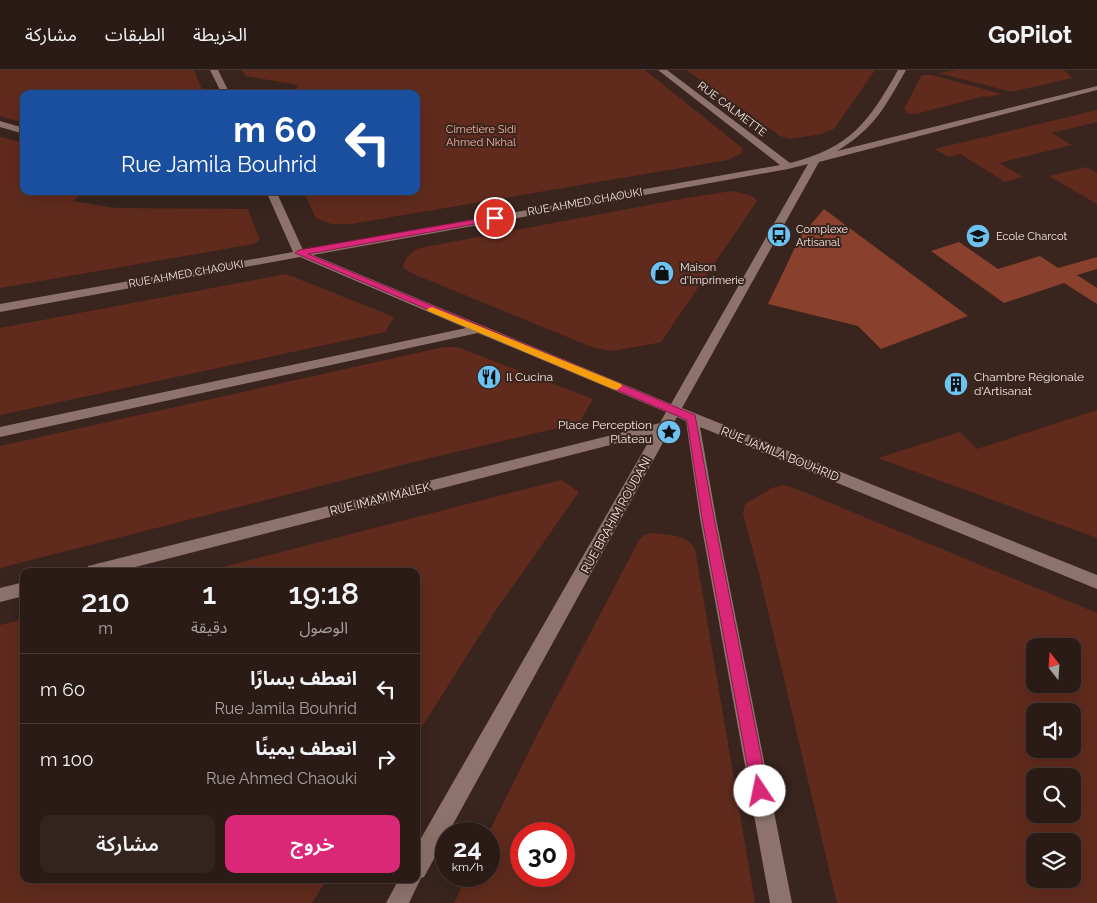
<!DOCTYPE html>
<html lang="ar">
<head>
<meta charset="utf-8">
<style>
	:root { --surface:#2b1b16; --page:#33241f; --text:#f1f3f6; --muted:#a6a1a1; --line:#473935; --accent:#db2777 }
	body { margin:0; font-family:Raleway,"Noto Sans Arabic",sans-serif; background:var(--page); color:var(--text); direction:rtl; height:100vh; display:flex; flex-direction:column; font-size:19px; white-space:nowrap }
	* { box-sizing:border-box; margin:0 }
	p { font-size:16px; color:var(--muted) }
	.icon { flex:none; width:28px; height:28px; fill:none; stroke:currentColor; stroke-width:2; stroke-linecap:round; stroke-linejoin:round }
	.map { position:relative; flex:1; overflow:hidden; direction:ltr }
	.drawer { position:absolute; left:20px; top:498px; width:400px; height:315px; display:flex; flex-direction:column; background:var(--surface); border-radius:10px; box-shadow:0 5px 20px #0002,0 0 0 1px var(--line); direction:rtl }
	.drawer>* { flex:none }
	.hud { position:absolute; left:20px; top:20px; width:400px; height:105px; border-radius:10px; box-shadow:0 5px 20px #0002,0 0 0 1px var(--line); direction:rtl; background:#1a4fa0; color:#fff; overflow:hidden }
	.needle { width:32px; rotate:343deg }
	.buttons { position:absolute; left:1026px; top:568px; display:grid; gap:10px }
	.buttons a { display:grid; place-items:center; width:55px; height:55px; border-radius:10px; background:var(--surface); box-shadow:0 5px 20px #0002,0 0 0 1px var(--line); font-size:25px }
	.speed { position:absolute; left:435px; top:752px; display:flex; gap:10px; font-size:25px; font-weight:700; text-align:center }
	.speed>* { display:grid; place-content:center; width:65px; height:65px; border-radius:50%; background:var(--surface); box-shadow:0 5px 20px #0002,0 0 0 1px var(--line); line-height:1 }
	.speed small { font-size:12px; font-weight:400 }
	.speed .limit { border:8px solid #d22; background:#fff; color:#111 }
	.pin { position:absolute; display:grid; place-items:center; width:42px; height:42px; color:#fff; margin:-21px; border:2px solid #fff; border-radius:50%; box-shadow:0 1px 5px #0007 }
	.me { position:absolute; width:55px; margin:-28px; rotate:349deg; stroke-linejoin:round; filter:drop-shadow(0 0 4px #0008) }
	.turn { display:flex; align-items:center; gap:18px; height:105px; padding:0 20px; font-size:22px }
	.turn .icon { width:65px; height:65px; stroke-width:2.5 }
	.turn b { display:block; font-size:35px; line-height:42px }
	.eta { display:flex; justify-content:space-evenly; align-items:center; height:85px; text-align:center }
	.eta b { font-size:30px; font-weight:600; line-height:35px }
	.cta { display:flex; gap:10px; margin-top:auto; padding:10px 20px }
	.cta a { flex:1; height:58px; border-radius:10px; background:var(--accent); color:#fff; font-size:20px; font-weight:600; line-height:58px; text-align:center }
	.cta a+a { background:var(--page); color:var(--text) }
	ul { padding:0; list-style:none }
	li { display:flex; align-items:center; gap:15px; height:70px; padding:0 20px; border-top:1px solid var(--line) }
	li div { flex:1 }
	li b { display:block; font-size:19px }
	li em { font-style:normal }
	header { display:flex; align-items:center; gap:30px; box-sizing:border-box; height:70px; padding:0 25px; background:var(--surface); border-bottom:1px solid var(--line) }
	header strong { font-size:24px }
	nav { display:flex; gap:28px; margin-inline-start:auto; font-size:18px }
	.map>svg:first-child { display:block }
	.green { fill:#602b1d; fill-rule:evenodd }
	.forest { fill:#89402d }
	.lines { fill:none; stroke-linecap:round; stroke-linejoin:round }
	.minor { fill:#8d736c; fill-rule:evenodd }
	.route { fill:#db2777; stroke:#8e194d }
	.slow { fill:#f59e0b }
	.labels { text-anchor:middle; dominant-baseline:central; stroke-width:4; stroke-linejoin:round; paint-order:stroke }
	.far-street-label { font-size:11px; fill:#f5e6e2; stroke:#39241e }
	.far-park-label { font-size:11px; fill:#f4b3a1; stroke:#39241e }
	.far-poi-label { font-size:11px; fill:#f5e6e2; stroke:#39241e; text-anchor:start }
	.poi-label { font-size:12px; fill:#f5e6e2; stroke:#39241e; text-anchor:start }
	.street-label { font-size:12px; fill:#f5e6e2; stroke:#39241e }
</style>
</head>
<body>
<header>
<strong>GoPilot</strong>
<nav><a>الخريطة</a><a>الطبقات</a><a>مشاركة</a></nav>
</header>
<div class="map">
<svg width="1097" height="833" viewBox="0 0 1097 833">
	<rect width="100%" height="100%" fill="#39241e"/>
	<g class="green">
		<polygon points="0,0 194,0 204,24 24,24 24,53 0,46"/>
		<polygon points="242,0 645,0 736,73 742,78 742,83 728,90 351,154 331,154 316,148 303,121 416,121 416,24 293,24 298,15 246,6"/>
		<polygon points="686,0 875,0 834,59 822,64 789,69 780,66"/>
		<polygon points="958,0 1064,0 1072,8 1012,22 938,3"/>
		<polygon points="924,5 932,5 1002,24 988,27 984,26 916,44 907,43 904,39 921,6"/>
		<polygon points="1097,40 1097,52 1052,63 1072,75 999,93 1023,107 1005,112 960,84 949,87 934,79"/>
		<polygon points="0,67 24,73 24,121 85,121 73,131 115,138 248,139 260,170 254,174 0,218"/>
		<polygon points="1086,97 1097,103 1097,134 1049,106"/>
		<path d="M732,121L752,126L757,131L661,272L657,273L613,281L594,278L411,203L403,197C404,188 412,181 420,178L686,128Z"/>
		<polygon points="286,204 394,247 385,262 0,345 0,258"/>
		<polygon points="444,277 457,277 593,329 579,353 422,390 0,498 0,376"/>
		<polygon points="1097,340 1097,468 878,388 960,362 977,379"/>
		<polygon points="561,410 579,422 496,540 416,666 416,501 207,501"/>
		<path d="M783,415L794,418L1097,543V833H837L759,503L743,444L745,434L772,418ZM1035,576H1072V614H1035ZM1035,641H1072V679H1035ZM1035,706H1072V744H1035ZM1035,771H1072V809H1035Z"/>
		<path d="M655,463C669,465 688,465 695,479L755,833H454L467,806H489L488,764L538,663L639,470L646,464ZM521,764H564V806H521Z"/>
		<polygon points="24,549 24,809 327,809 312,833 0,833 0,555"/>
	</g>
	<g class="forest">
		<polygon points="824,139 968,246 881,279 858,256 768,234 800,167"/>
		<polygon points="959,172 998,199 1040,186 1058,198 1097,187 1097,199 1077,205 1097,218 1097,234 1064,213 1004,233 931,181"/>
	</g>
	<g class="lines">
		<g class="minor">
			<polygon points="210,0 218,0 230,24 222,24"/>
			<path d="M658,0H667L790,93C850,78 869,52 898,0H906C885,37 875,58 837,81L1097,16V20L819,92L682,338L1097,505V519L700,357L716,448L792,833H770L700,448L686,351L677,347L424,807L421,808L409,833H386L399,809H416V777L653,364L120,501H86L88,496L660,353L666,342L478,263L0,367V357L466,258L300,187L0,242V234L293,182L266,121H276L303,180L780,95ZM808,94L671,334L313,185L788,99Z"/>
			<polygon points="0,51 24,58 24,64 0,57"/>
			<polygon points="24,512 24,526 0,532 0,518"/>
		</g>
	</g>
	<polygon class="route" points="495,146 497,146 497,150 308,184 695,345 714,448 768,721 765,727 760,729 754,727 752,721 702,448 687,350 295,183 299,180"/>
	<polygon class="slow" points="432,237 621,314 622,316 617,320 613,319 428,241 427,239"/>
	<defs>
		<g id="bus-disc" transform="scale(1.25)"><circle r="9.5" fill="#6cc3f2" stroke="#39241e"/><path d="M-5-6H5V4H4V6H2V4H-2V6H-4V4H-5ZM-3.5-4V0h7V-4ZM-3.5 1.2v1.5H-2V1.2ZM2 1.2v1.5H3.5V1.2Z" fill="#111"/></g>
		<g id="school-disc" transform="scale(1.25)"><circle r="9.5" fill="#6cc3f2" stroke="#39241e"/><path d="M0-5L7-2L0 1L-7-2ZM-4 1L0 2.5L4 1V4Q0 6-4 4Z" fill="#111"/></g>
		<g id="shop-disc" transform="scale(1.25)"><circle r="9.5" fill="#6cc3f2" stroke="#39241e"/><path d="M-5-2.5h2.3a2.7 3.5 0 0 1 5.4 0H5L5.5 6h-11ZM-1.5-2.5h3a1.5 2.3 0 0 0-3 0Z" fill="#111"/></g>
		<g id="restaurant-disc" transform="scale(1.25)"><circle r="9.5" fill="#6cc3f2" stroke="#39241e"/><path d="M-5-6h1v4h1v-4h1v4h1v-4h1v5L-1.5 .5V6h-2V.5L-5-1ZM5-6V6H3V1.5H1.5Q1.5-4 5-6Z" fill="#111"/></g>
		<g id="building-disc" transform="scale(1.25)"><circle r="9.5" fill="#6cc3f2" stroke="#39241e"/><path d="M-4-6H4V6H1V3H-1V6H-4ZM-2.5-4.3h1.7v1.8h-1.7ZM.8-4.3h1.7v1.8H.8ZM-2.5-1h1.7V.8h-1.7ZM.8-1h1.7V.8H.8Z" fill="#111"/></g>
		<g id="sight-disc" transform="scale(1.25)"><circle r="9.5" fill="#6cc3f2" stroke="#39241e"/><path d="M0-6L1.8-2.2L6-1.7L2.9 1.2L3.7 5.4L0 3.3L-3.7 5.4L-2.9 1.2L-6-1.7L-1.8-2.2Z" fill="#111"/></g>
	</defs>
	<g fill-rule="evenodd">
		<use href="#bus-disc" x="779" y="165"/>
		<use href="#school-disc" x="978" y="166"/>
		<use href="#shop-disc" x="662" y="203"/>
		<use href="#restaurant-disc" x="489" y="307"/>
		<use href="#building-disc" x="956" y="314"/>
		<use href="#sight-disc" x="669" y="362"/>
	</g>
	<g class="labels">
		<g class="far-street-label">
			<text transform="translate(732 39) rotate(37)">RUE CALMETTE</text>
			<text transform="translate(585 132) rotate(-10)">RUE AHMED CHAOUKI</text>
			<text transform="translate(186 204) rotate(-10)">RUE AHMED CHAOUKI</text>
		</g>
		<g class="far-park-label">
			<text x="481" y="59">Cimetière Sidi<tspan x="481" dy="13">Ahmed Nkhal</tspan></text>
		</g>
		<g class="far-poi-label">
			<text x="796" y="159">Complexe<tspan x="796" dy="13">Artisanal</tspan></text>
			<text x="996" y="166">Ecole Charcot</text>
			<text x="680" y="197">Maison<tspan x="680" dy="13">d'Imprimerie</tspan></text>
		</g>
		<g class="poi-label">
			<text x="506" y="307">Il Cucina</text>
			<text x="974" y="307">Chambre Régionale<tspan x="974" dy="14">d'Artisanat</tspan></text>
			<text x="652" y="355" text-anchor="end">Place Perception<tspan x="652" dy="14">Plateau</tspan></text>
		</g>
		<g class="street-label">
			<text transform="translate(780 384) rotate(22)">RUE JAMILA BOUHRID</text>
			<text transform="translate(380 429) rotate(-14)">RUE IMAM MALEK</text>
			<text transform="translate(616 445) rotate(-61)">RUE BRAHIM ROUDANI</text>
		</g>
	</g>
</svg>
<div class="buttons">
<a><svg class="needle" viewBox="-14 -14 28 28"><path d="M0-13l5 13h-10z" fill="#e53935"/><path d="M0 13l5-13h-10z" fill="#a6a1a1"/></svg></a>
<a><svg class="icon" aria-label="sound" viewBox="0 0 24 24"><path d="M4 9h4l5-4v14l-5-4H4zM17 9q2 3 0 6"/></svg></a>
<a><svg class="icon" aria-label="search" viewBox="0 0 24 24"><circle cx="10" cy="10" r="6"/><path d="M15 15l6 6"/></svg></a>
<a><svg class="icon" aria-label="layers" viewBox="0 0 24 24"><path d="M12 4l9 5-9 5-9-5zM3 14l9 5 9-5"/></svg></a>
</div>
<div class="speed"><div>24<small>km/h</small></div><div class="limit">30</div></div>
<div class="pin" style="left:495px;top:148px;background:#d93025"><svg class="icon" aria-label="arrive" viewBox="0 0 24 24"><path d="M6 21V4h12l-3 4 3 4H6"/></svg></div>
<svg class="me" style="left:760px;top:721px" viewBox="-20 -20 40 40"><circle r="19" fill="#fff"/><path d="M0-13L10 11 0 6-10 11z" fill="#db2777"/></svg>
<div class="hud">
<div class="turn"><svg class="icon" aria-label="left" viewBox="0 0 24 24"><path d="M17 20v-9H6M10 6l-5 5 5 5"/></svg><div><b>60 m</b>Rue Jamila Bouhrid</div></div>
</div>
<section class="drawer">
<div class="eta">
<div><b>19:18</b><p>الوصول</p></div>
<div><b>1</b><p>دقيقة</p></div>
<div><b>210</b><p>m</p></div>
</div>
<ul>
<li><svg class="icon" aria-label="left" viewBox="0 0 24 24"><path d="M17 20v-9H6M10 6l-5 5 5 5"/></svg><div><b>انعطف يسارًا</b><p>Rue Jamila Bouhrid</p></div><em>60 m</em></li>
<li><svg class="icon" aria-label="right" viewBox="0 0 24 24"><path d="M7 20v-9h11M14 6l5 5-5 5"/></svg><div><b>انعطف يمينًا</b><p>Rue Ahmed Chaouki</p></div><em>100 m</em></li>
</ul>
<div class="cta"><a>خروج</a><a>مشاركة</a></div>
</section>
</div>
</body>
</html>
